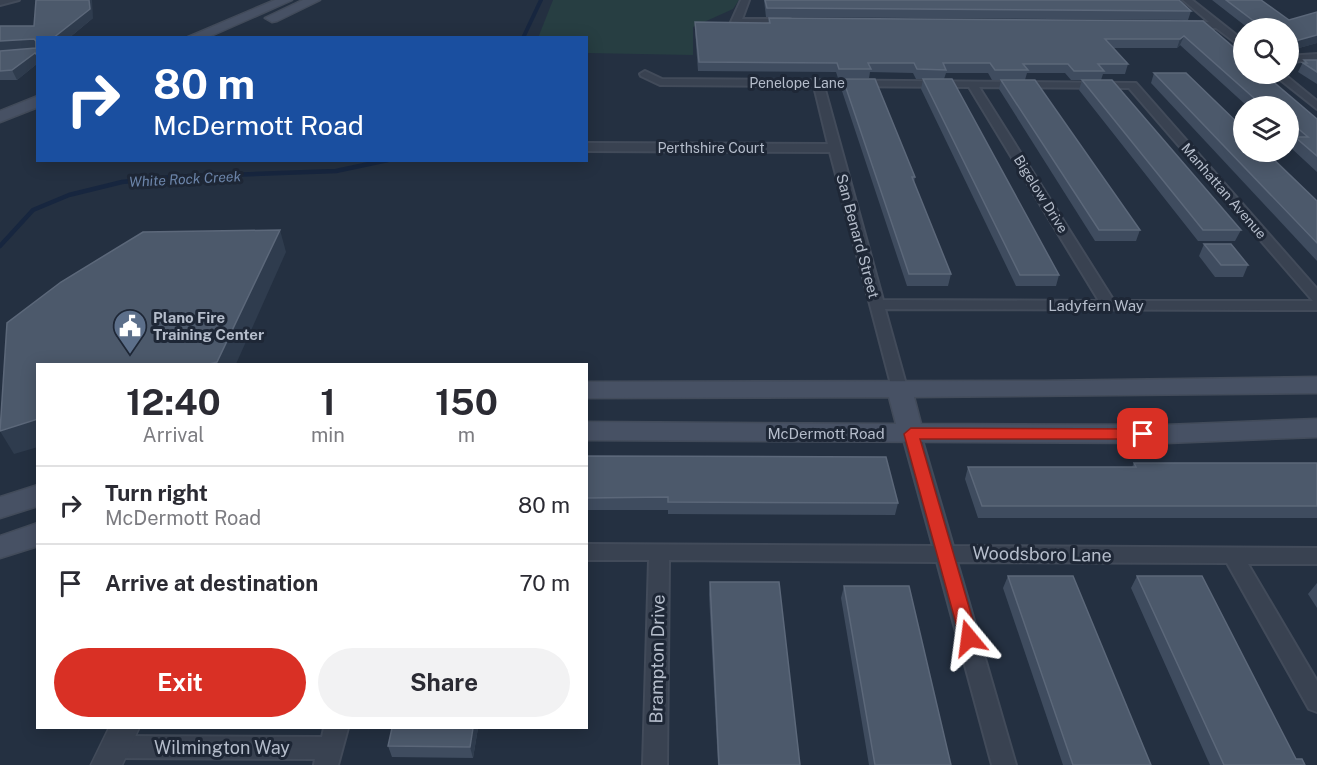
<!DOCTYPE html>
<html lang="en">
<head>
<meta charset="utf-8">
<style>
	:root { --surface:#fff; --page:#f2f2f3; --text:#2b2b33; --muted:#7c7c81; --line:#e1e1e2; --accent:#d93025 }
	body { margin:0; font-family:"Public Sans",sans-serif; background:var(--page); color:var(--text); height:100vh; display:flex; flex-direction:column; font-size:22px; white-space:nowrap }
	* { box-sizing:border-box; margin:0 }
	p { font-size:20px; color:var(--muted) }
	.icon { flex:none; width:33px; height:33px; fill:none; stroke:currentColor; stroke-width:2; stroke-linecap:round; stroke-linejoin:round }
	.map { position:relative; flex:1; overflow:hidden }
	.drawer { position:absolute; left:36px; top:363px; width:552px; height:366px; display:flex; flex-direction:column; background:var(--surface); border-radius:0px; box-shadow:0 3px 15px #0003 }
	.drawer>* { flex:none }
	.top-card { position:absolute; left:36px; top:36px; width:552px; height:126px; border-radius:0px; box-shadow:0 3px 15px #0003; background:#1a4fa0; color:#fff; overflow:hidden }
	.fabs { position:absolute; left:1233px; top:18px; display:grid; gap:12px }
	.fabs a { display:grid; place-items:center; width:66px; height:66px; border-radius:50%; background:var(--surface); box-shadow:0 3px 15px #0003; font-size:30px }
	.pin { position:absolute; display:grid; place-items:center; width:51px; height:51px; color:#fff; margin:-26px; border-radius:12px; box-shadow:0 3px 9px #0006 }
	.me { position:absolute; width:66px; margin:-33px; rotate:344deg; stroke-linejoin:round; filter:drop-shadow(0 0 4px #0008) }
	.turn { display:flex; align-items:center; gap:21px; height:126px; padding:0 18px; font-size:27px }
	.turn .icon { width:78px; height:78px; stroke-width:2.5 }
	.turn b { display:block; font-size:42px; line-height:51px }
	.eta { display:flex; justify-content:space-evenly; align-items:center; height:102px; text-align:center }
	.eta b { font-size:36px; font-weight:700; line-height:42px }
	.cta { display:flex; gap:12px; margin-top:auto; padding:12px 18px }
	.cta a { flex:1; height:69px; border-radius:36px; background:var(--accent); color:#fff; font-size:24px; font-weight:700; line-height:69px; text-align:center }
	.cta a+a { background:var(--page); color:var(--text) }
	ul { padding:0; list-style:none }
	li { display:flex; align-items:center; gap:18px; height:78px; padding:0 18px; border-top:2px solid var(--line) }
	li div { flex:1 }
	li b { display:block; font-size:22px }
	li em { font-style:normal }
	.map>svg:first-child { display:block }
	.green { fill:#273e42 }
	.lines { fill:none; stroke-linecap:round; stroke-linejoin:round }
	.stream-far1 { stroke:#17263f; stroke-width:4 }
	.stream { stroke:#17263f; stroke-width:4.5 }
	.minor-casing { stroke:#424b5a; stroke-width:4 }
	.tertiary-casing { stroke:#424b5a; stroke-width:3 }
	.secondary-casing { stroke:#424b5a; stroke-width:3 }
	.minor { fill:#394251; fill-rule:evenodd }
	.tertiary { fill:#394251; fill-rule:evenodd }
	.secondary { fill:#475164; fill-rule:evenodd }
	.wall { fill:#3f4c5f }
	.shaded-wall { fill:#2f3c4e }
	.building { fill:#4c596b; stroke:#5c687a; stroke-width:1.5 }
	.route { fill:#d93025; stroke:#8d1f18; stroke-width:1.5 }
	.labels { text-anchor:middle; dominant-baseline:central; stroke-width:6; stroke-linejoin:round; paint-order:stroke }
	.far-street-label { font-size:14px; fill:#b5bdcb; stroke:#1e2736 }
	.far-water-label { font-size:14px; font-style:italic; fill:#6d86ab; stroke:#1e2736 }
	.street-label { font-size:15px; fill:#b5bdcb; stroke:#1e2736 }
	.poi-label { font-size:15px; font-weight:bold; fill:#b5bdcb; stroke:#1e2736; text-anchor:start }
	.near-street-label { font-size:18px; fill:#b5bdcb; stroke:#1e2736 }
</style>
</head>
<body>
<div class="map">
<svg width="1317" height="765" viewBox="0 0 1317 765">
	<rect width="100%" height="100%" fill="#243041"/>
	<polygon class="green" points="553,0 739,0 733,9 693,27 693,55 587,53 586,38 538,38"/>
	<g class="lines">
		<polyline class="stream-far1" points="523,38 541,0"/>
		<polyline class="stream" points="0,246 33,210 69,195 122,182 172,177 336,171 388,160"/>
		<g class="minor-casing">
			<g id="minor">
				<polygon points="0,0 19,0 0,5"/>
				<polygon points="741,0 749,0 742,19 790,19 795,22 790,25 733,24 731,22"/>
				<polygon points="1183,0 1192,0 1244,41 1244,49 1216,28 1182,27 1182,23 1185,22 1209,22"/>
				<polygon points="1317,54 1317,60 1288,62 1288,56"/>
				<path d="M645,71L662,79L1136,83L1317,289V310L885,309L907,388L905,392H893L830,152L586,151V143L828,144L814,86L660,85L641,76L640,74ZM824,86L969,87L1099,301L883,300ZM979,87L1129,88L1313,301H1114Z"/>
				<polygon points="1273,74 1284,74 1317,101 1317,109"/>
				<polygon points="911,427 917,429 920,433 953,546 1317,548 1317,564 1248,564 1317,681 1317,712 1309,709 1227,563 957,562 1016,765 992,765 937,562 669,560 667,765 643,765 649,560 586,560 586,544 933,546 902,433 905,429"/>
				<polygon points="324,728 348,728 338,765 314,765 315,759 114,758 106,755 102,747 106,739 114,736 322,737"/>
			</g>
		</g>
		<g class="tertiary-casing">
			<polygon id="tertiary" points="109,728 139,728 122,765 91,765"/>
		</g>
		<g class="secondary-casing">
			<g id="secondary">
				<polygon points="275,0 292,0 206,38 186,38"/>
				<polygon points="303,0 320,0 277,21 272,22 265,18"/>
				<polygon points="38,96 38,107 0,122 0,111"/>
				<polygon points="1317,377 1317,393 914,397 921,424 1166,425 1317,419 1317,437 1166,443 586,440 586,422 896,424 889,397 586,398 586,382 1043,381"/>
				<polygon points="38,485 38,506 0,518 0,497"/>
				<polygon points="38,523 38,546 0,558 0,536"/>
			</g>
		</g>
		<use href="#minor" class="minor"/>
		<use href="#tertiary" class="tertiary"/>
		<use href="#secondary" class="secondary"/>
	</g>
	<g class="wall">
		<polygon points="764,0 1179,0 1191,11 1188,20 766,17"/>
		<polygon points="1212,0 1261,0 1289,20 1317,12 1317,43 1288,51 1288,28 1248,28"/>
		<polygon points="93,18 69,38 38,38 38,63 17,80 0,80 0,51 36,48 0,51 34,26"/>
		<polygon points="769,18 1203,21 1241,65 1317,119 1317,172 1290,147 1294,139 1288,134 1288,106 1247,106 1180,45 1177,48 1113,48 1128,64 1125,74 1103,74 1101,80 1241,230 1235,241 1198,241 1079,90 1082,80 1071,80 1065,73 1027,73 1025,80 992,80 988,73 946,73 944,79 916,79 913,73 870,72 869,78 838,78 836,72 698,71 695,31 695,22 768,23"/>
		<polygon points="1304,60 1317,60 1317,84 1298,72"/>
		<polygon points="1154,73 1317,201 1317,261 1151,83"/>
		<polygon points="843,79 915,177 914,183 951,274 948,286 907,286 841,88"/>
		<polygon points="923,79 1059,275 1056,286 1016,286 921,89"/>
		<polygon points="1001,80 1140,230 1136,241 1095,241 999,89"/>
		<polygon points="1204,244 1248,265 1243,277 1215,277 1199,256"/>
		<polygon points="586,456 898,503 895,515 668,514 668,510 586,510"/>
		<polygon points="1134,463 1317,463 1317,518 978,518 965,479 968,467 1132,467"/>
		<polygon points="1008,576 1151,765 1063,765 1003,588"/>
		<polygon points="1137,576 1296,759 1305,765 1210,765 1131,588"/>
		<polygon points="710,582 800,765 718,765 709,595"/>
		<polygon points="1317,583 1317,608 1308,594"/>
		<polygon points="844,586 951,765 869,765 841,598"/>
		<polygon points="478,728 473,758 392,757 388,746"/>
	</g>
	<g class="shaded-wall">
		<polygon points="89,0 92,0 93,18 69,38 53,38"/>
		<polygon points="1317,35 1317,43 1288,51 1288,43"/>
		<polygon points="1184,36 1180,45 1177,48 1180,39"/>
		<polygon points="34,39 38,48 0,51 0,41"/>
		<polygon points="35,53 38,59 38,63 17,80 12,70"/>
		<polygon points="280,230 286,252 236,364 209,364"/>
		<polygon points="38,419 38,447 14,454 0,431"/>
		<polygon points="473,728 478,728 473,758 470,747"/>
	</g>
	<g class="building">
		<polygon points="36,0 89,0 90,9 53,38 38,38 38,56 35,53 12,70 0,71 0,51 36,48 36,41 34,39 0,41 0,26 34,26"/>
		<polygon points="765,0 1179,0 1191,11 767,8"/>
		<polygon points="1226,0 1261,0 1289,20 1317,12 1317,35 1288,43 1288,28 1263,28"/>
		<polygon points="769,18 1203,21 1239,52 1241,65 1244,65 1244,74 1264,74 1317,119 1317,156 1295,137 1308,137 1288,120 1288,106 1263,106 1184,36 1180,39 1105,39 1128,64 1098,64 1104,71 1074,71 1068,64 1023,64 1028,70 995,70 990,63 943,63 946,70 917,69 914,63 868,63 871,69 839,69 837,63 699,62 695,22 770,23"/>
		<polygon points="1304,60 1317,60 1317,72 1303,63 1307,63"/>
		<polygon points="1154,73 1186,73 1244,129 1244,152 1266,152 1317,201 1317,243"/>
		<polygon points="843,79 875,79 915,177 912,177 951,274 909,274"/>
		<polygon points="923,79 952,79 1059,275 1020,275"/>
		<polygon points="1001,80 1035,80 1140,230 1099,230"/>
		<polygon points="1082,80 1112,80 1241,230 1203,230"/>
		<polygon points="280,230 217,362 209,364 38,364 38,419 0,431 7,323 61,282 143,232"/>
		<polygon points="1204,244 1231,244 1248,265 1221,265"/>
		<polygon points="586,456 886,457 898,503 668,502 668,497 586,498"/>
		<polygon points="1134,463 1317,463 1317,506 982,506 968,467 1136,467"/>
		<polygon points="1008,576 1073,576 1151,765 1073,765"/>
		<polygon points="1137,576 1202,576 1296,759 1302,759 1305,765 1224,765"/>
		<polygon points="710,582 779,582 800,765 719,765"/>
		<polygon points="844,586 909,586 951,765 875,765"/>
		<polygon points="392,728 473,728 470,747 388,746"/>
	</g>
	<polygon class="route" points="911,428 1143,429 1150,434 1143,439 920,439 978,638 975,644 969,646 962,644 960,638 904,434"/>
	<defs>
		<g id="civic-pin" transform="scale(1.725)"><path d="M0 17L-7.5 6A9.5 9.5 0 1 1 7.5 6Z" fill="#5c6f8a" stroke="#1e2736"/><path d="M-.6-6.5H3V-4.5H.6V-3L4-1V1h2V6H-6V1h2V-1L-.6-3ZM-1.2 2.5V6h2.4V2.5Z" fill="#fff"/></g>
	</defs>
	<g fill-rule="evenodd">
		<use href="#civic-pin" x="130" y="326"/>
	</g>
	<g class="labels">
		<g class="far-street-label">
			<text x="797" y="83">Penelope Lane</text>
			<text x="711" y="148">Perthshire Court</text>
			<text transform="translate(1224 191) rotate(49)">Manhattan Avenue</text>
			<text transform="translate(1041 194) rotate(58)">Bigelow Drive</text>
		</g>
		<g class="far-water-label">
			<text transform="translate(185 179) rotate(-3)">White Rock Creek</text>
		</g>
		<g class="street-label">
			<text transform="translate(858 236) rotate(75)">San Benard Street</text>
			<text x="1096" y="305">Ladyfern Way</text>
			<text x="826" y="433">McDermott Road</text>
		</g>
		<g class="poi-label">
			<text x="153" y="317">Plano Fire<tspan x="153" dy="17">Training Center</tspan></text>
		</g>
		<g class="near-street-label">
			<text transform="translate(1042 554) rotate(1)">Woodsboro Lane</text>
			<text transform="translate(657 659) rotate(-89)">Brampton Drive</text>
			<text x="222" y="747">Wilmington Way</text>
		</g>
	</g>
</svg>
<div class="fabs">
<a><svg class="icon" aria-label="search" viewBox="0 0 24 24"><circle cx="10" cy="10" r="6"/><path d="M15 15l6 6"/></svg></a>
<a><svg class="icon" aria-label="layers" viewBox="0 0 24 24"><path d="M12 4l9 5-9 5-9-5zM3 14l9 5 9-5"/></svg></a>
</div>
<div class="pin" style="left:1143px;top:434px;background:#d93025"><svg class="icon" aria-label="arrive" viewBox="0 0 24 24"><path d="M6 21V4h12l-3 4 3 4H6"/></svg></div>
<svg class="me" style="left:969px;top:638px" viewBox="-20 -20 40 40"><path d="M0-17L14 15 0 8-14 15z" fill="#d93025" stroke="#fff" stroke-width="4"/></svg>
<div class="top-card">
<div class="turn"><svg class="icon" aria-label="right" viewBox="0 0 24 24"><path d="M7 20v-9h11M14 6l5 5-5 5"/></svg><div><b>80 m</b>McDermott Road</div></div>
</div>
<section class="drawer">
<div class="eta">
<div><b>12:40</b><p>Arrival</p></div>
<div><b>1</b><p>min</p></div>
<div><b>150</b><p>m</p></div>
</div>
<ul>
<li><svg class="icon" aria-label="right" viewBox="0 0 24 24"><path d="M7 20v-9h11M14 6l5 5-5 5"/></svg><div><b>Turn right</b><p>McDermott Road</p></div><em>80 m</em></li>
<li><svg class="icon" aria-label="arrive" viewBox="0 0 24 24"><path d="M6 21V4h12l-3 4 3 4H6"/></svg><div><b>Arrive at destination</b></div><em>70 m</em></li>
</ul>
<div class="cta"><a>Exit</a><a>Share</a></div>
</section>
</div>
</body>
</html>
